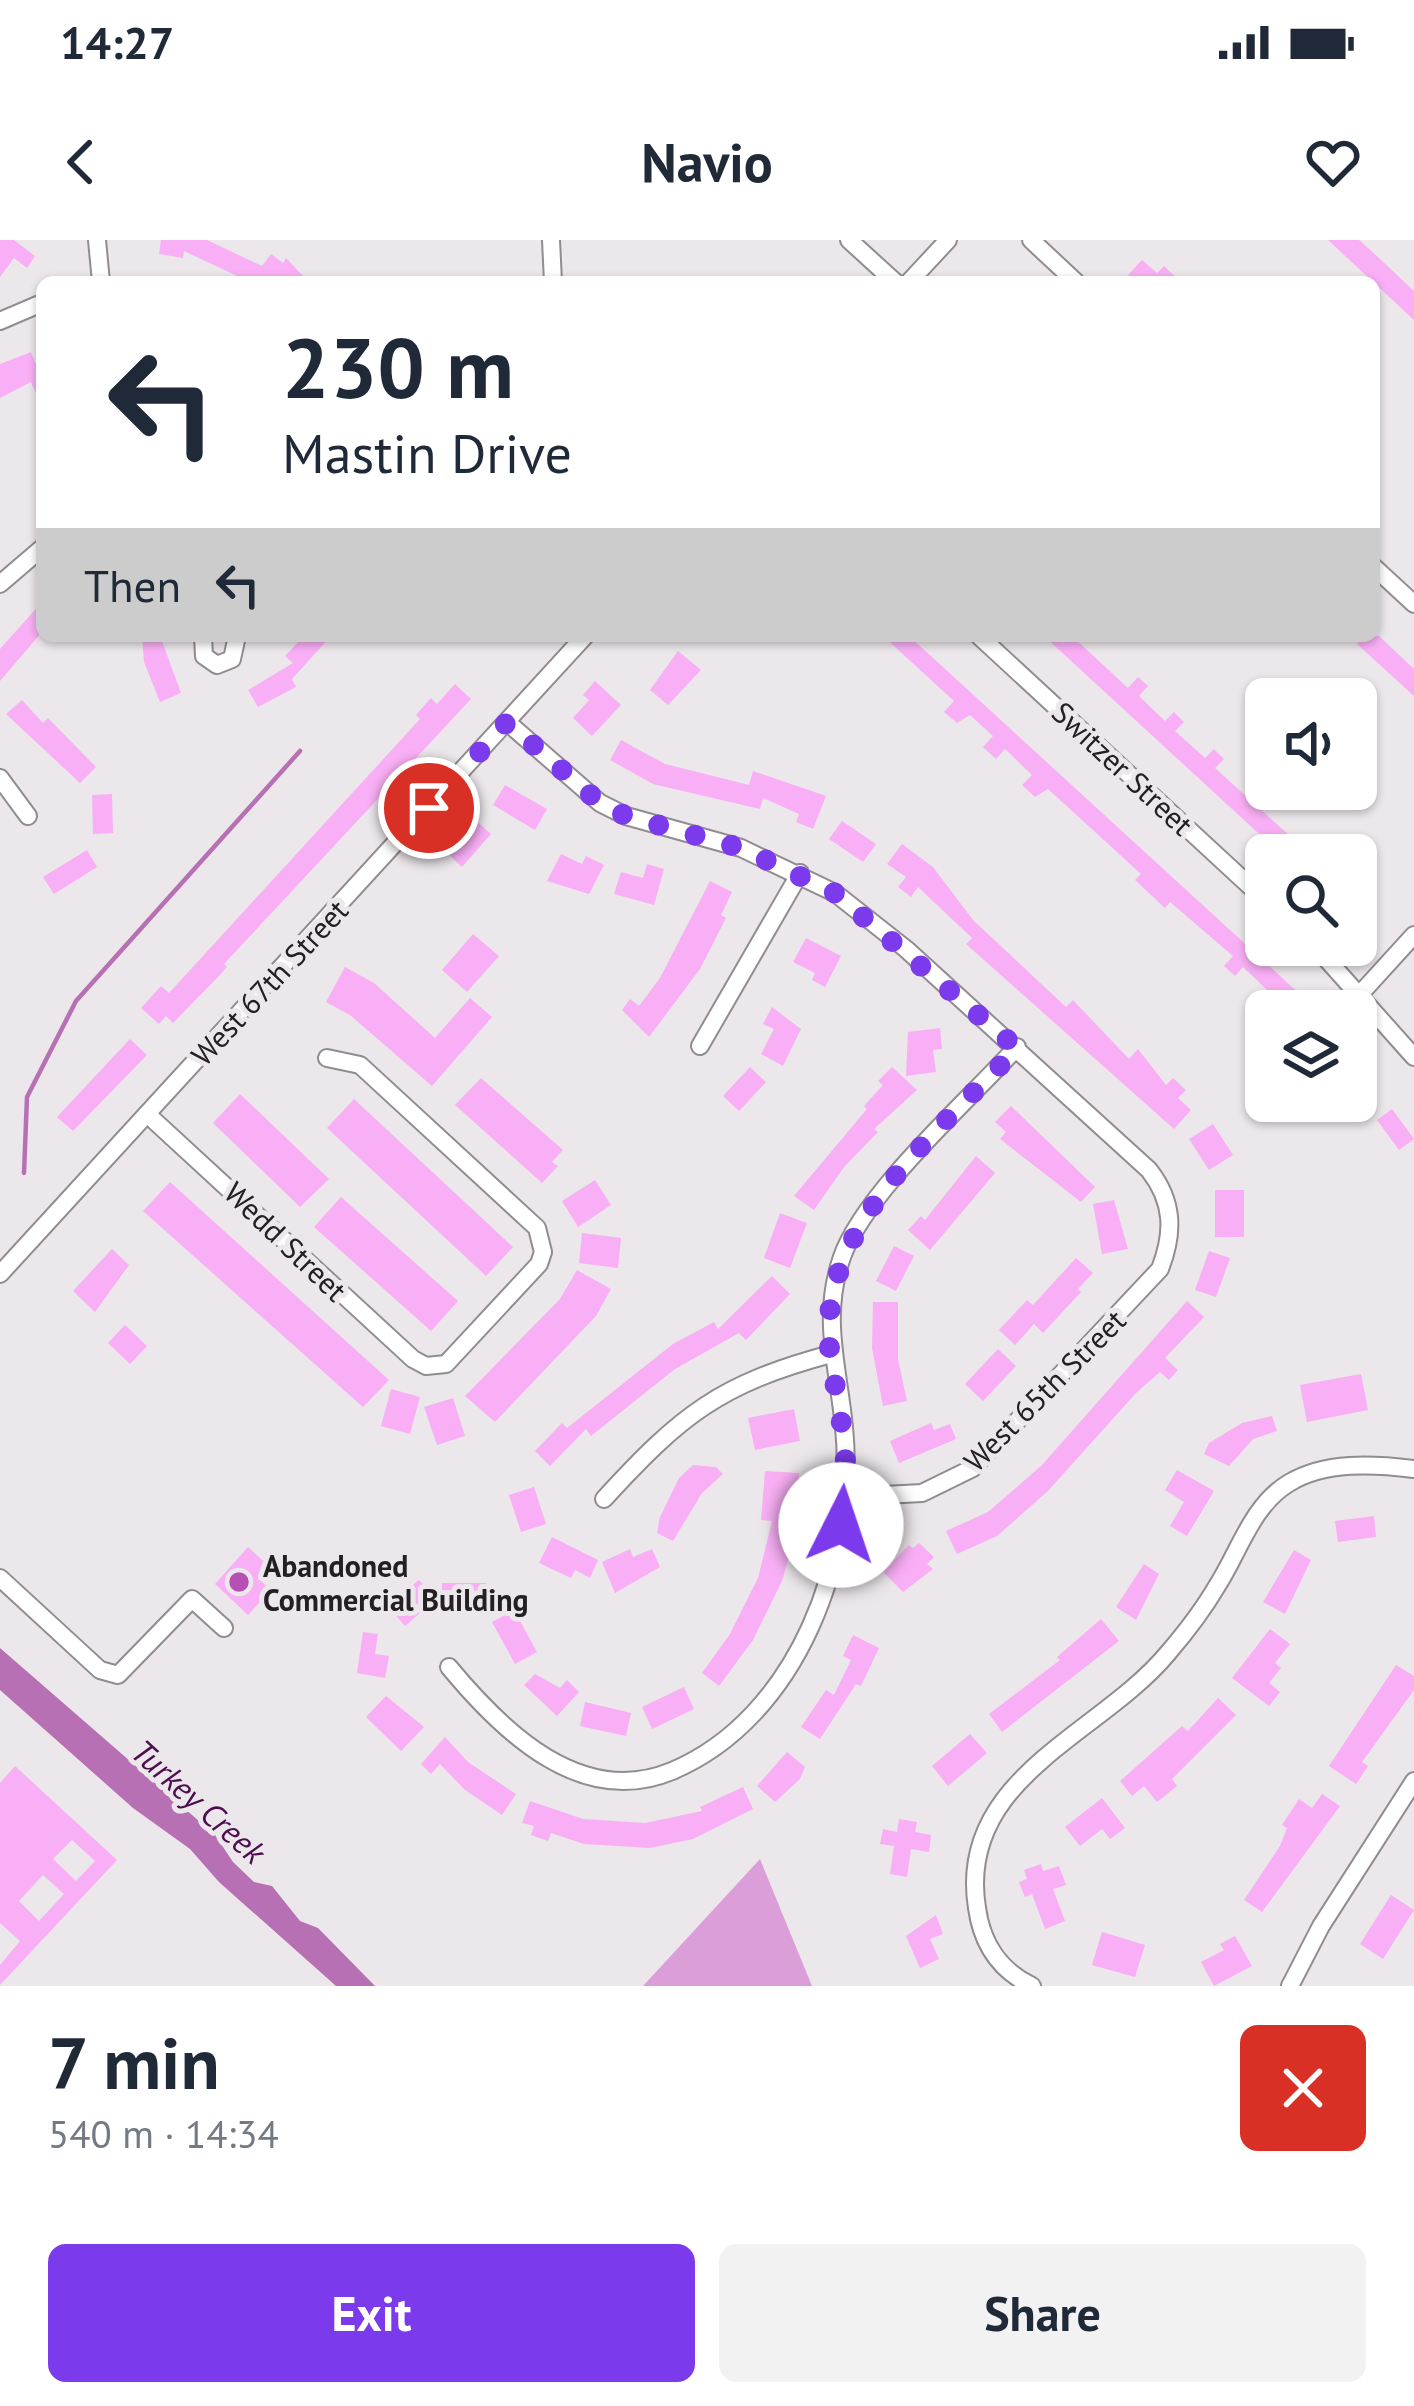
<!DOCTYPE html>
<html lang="en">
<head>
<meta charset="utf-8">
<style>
	:root { --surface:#fff; --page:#f2f2f3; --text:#1f2937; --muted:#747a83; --accent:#7c3aed }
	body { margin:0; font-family:"PT Sans",sans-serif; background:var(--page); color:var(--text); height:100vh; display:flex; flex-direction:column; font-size:45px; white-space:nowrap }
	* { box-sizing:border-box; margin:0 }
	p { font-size:39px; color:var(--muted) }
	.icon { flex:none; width:66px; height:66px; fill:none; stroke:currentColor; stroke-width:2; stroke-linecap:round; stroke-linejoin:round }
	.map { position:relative; height:1746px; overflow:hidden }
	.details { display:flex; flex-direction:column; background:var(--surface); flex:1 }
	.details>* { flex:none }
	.banner { position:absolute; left:36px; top:36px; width:1344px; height:366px; border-radius:18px; box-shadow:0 3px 9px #0004; background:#fff; color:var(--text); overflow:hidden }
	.controls { position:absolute; left:1245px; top:438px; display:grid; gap:24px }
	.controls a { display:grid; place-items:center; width:132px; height:132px; border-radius:18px; background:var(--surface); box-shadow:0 3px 9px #0004; font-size:60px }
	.pin { position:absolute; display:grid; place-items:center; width:102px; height:102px; color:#fff; margin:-51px; border:6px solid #fff; border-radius:50%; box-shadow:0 3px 12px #0007 }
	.me { position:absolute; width:132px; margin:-66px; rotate:4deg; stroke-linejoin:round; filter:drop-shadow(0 0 9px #0008) }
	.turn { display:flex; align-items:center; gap:42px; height:252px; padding:0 48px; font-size:54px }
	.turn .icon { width:156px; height:156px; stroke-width:2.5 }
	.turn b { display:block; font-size:84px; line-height:102px }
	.then { display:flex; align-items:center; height:114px; padding:0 48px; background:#0003; gap:24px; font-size:45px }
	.round { display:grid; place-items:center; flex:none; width:126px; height:126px; border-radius:18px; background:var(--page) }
	.summary { display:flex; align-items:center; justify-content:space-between; height:204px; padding:0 48px }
	h1 { font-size:72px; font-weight:700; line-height:90px }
	.action { display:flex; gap:24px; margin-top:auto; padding:24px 48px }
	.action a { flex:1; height:138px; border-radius:18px; background:var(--accent); color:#fff; font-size:48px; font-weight:700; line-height:138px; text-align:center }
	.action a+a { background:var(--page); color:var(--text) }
	.status { display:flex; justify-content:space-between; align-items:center; height:84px; padding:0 60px; background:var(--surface); direction:ltr }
	.status svg { height:33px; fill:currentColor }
	header { display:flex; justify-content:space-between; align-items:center; height:156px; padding:0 48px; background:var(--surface); font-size:54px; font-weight:700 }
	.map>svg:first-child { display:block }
	.green { fill:#dc9ed9 }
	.water { fill:#b670b3 }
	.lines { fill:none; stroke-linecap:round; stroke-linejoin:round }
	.stream { stroke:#b670b3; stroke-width:4.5 }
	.building { fill:#f9aff5; fill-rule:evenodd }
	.minor-casing { stroke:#908c8f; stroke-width:20 }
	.minor { stroke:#fff; stroke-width:16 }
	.route { stroke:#7c3aed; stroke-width:21; stroke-dasharray:0 37.8 }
	.poi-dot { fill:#b650b5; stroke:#ece7eb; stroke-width:4.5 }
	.labels { text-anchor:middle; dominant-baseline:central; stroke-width:10; stroke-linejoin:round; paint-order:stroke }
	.street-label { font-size:30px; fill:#222022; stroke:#ece7eb }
	.poi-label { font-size:30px; font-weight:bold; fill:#222022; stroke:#ece7eb; text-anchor:start }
	.water-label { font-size:33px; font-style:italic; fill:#4e0d4e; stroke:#ece7eb }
</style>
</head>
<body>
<div class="status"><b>14:27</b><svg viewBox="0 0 49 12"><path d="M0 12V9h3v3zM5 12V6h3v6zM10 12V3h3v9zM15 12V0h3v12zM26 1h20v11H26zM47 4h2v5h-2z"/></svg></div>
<header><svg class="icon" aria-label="back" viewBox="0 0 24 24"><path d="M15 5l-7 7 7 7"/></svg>Navio<svg class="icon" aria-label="heart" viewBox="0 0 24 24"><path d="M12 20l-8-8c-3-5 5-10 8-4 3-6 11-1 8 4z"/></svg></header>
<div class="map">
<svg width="1414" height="1746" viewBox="0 0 1414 1746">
	<rect width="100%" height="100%" fill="#ece7eb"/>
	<polygon class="green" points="760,1619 812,1746 643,1746"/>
	<polygon class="water" points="0,1408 215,1595 233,1622 254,1642 272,1646 300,1681 318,1688 375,1746 336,1746 219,1642 190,1609 133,1568 0,1450"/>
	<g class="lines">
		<polyline class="stream" points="24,933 27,857 76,761 300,511"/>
	</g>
	<g class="building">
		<polygon points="0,0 14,0 35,16 27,28 14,18 0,37"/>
		<polygon points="161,0 207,0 262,26 271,14 283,23 286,18 309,42 250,42 184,11 183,18 159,14"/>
		<polygon points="1328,0 1359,0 1379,18 1414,51 1414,80"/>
		<polygon points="1142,20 1157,33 1164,26 1181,42 1136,42 1128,35"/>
		<polygon points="31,112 36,125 42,123 42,168 31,142 0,158 0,124"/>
		<polygon points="42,362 42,392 0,441 0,409"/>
		<polygon points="142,396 160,396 181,453 160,462 144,422"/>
		<polygon points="304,396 331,396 292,439 296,447 258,467 248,450 293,423 285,416"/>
		<polygon points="883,396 909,396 1303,757 1289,771 1243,727 1235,736 1224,726 1233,716 1170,662 1165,668 1135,640 1141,634 1048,549 1035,557 1022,545 1032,535 1005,509 996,519 983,507 993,496 970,475 957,483 944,472 954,461"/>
		<polygon points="1044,396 1072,396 1128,448 1138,437 1148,446 1139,456 1165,481 1174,472 1184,482 1175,491 1205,518 1214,509 1224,519 1215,528 1301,606 1293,615 1282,615"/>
		<polygon points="1365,396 1379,396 1414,429 1414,456 1357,404"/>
		<polygon points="678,411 701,430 668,465 650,450"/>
		<polygon points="595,441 621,465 592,496 573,478 589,460 583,455"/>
		<polygon points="455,444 471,459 224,724 227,727 218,737 173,783 166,776 159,784 141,768 161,746 169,753 420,479 416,475 431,458 437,464"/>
		<polygon points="22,460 43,483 48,478 96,527 80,543 6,474"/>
		<polygon points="621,500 665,524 749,545 753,531 826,556 813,589 796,582 799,574 763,558 760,569 653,544 610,520"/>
		<polygon points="505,545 547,569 535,590 493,565"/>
		<polygon points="112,554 113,593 93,594 92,555"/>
		<polygon points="473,578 491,594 462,627 444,610"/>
		<polygon points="842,581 876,604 863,622 829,599"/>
		<polygon points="902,604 933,627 973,680 1066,767 1073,760 1129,819 1138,809 1166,845 1173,838 1186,850 1178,858 1191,870 1174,889 966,704 972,698 918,647 911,657 898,647 906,637 887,624"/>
		<polygon points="87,610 97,627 54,654 43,637"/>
		<polygon points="561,614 582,624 586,616 604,625 589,654 547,641"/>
		<polygon points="647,624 664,629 654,665 614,654 621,632 643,638"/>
		<polygon points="710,641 732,652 721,675 726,678 700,729 649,797 622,770 630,759 639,766 660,738"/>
		<polygon points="473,694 499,716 467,752 442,730"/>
		<polygon points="806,698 841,716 825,747 812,740 815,733 793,722"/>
		<polygon points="345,727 374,743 435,798 470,758 492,777 432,846 350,775 326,762"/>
		<polygon points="772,767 801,789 783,826 761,814 774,789 763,784"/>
		<polygon points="940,788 942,809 933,810 936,832 906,836 908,792"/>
		<polygon points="130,799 147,815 73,891 57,877"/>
		<polygon points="750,827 766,842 739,871 723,856"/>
		<polygon points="892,827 917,850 874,889 878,892 844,927 814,970 794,956 867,869 864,866 883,845 878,841"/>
		<polygon points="481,838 563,910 552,922 558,926 542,943 455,865"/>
		<polygon points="240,854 329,939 300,967 213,883"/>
		<polygon points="354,859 513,1007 486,1036 327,888"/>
		<polygon points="1011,866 1095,947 1081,962 1000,899 1006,892 995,882"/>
		<polygon points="1392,869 1414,899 1399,910 1377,880"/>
		<polygon points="1213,884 1233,915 1209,930 1189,899"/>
		<polygon points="976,916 995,933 930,1010 908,990 921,976 925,980"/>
		<polygon points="595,940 611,965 578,987 562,961"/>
		<polygon points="170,942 389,1140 363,1167 143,971"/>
		<rect x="1215" y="950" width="29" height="47"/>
		<polygon points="341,957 458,1061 431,1091 314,987"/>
		<polygon points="1114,960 1128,1009 1102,1014 1093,964"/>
		<polygon points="780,973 807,983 790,1028 764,1018"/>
		<polygon points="582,993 621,998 618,1028 579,1023"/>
		<polygon points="894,1006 914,1016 896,1051 876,1041"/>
		<polygon points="112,1009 129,1025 95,1072 73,1051"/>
		<polygon points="1209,1011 1230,1018 1216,1057 1195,1050"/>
		<polygon points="1076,1018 1093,1033 1078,1049 1081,1052 1043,1093 1034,1084 1015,1105 999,1090 1027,1060 1033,1065"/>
		<polygon points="577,1030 611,1049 596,1076 495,1182 465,1156 560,1059"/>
		<polygon points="772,1036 790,1054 746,1100 739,1093 675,1129 591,1196 586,1189 550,1226 535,1211 562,1183 567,1188 673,1104 714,1082 718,1089"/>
		<polygon points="1187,1061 1204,1077 1165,1118 1178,1130 1169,1140 1160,1132 1136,1153 1048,1251 997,1296 957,1314 946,1291 988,1272 1042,1225"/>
		<polygon points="873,1062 898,1062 898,1119 907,1161 883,1166 872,1108"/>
		<polygon points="125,1085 147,1106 130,1124 108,1103"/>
		<polygon points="998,1109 1016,1126 983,1161 965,1144"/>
		<polygon points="1361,1134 1368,1170 1307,1182 1300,1145"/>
		<polygon points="391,1149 420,1157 410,1194 381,1186"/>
		<polygon points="453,1158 465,1196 437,1205 424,1167"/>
		<polygon points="794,1169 800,1201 755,1210 748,1178"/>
		<polygon points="1272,1176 1277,1191 1253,1199 1229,1226 1204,1214 1209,1203 1242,1183"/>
		<polygon points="931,1183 934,1190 950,1184 956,1199 899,1223 890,1201"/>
		<polygon points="693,1225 716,1227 723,1234 702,1253 673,1301 657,1293 660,1277 679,1238"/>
		<polygon points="1177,1230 1214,1251 1187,1296 1170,1286 1184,1262 1165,1250"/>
		<polygon points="765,1231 799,1233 798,1252 789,1251 785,1297 794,1300 782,1341 753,1400 719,1446 702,1433 730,1394 758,1338 772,1281 761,1280"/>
		<polygon points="534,1247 546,1284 521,1292 509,1255"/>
		<polygon points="1374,1276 1376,1297 1338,1302 1335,1281"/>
		<polygon points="552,1297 598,1320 590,1338 575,1330 571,1338 539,1323"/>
		<polygon points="919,1303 934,1317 927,1324 933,1329 903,1352 883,1332 909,1305 913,1308"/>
		<polygon points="248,1307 271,1328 260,1340 271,1350 248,1375 215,1344"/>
		<polygon points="630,1309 633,1317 652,1309 660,1327 615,1353 602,1322"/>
		<polygon points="1294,1310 1311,1320 1285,1374 1263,1362"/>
		<polygon points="1144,1324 1159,1334 1136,1380 1116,1367"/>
		<polygon points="419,1340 440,1365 429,1365 405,1386 388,1366"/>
		<rect x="442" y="1343" width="44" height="22"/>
		<polygon points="514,1370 537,1412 515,1424 492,1382"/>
		<polygon points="1101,1379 1119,1401 1002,1492 989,1474 1060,1420 1057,1417"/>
		<polygon points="1270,1389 1290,1404 1275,1423 1281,1428 1269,1443 1280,1452 1269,1466 1232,1438"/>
		<polygon points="363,1392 378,1394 375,1414 389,1416 385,1438 357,1433"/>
		<polygon points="853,1395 879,1408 861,1446 856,1444 820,1499 801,1487 826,1450 834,1455 851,1420 843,1416"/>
		<polygon points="1396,1425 1414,1436 1414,1450 1362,1522 1368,1526 1356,1544 1329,1526"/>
		<polygon points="535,1434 560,1448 567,1440 579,1452 557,1476 524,1445"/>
		<polygon points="684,1447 694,1469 652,1489 642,1467"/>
		<polygon points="386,1456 424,1487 401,1511 366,1477"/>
		<polygon points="1218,1458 1236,1475 1172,1539 1177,1546 1157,1562 1144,1546 1132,1556 1120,1541 1182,1486 1188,1491"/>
		<polygon points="585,1462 631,1473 626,1496 580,1486"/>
		<polygon points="970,1494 987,1513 948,1546 932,1526"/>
		<polygon points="445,1497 468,1522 516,1554 502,1575 465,1550 440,1524 431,1534 421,1524"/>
		<polygon points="787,1512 805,1527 800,1539 775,1562 757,1546"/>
		<path d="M15,1526L117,1620L0,1745V1725L20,1701L0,1683V1543ZM72,1600L95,1621L76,1641L53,1619ZM43,1635L64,1654L39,1681L19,1661Z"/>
		<polygon points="743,1547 753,1569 693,1599 650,1608 584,1604 551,1593 548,1601 531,1595 534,1586 522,1583 530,1561 583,1579 645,1583 702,1571 700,1567"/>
		<polygon points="1322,1554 1340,1566 1262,1672 1244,1660 1280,1606 1287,1588 1282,1585 1299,1559 1312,1568"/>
		<polygon points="1102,1558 1125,1588 1110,1599 1102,1589 1080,1606 1065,1587"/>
		<polygon points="899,1579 917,1582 915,1592 931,1595 929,1612 911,1609 907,1637 890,1634 894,1606 880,1604 883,1589 897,1592"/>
		<polygon points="1041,1624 1043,1631 1059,1626 1066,1645 1053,1649 1065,1681 1045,1689 1032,1654 1025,1657 1019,1642 1027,1639 1024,1630"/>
		<polygon points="1391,1655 1414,1670 1383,1719 1360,1704"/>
		<polygon points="936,1675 943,1694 930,1699 939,1719 920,1728 906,1696"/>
		<polygon points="1102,1692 1145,1705 1135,1737 1092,1725"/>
		<polygon points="1235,1696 1252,1726 1214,1746 1201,1722 1224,1710 1220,1704"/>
	</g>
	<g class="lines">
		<g class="minor-casing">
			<g id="minor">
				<polyline points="97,0 101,42"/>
				<polyline points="551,0 553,42"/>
				<polyline points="849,0 895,42"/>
				<polyline points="1031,0 1076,42"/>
				<polyline points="909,42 948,0"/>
				<polyline points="0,81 42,63"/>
				<polyline points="1374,327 1414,364"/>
				<polyline points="0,344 42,308"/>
				<polyline points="203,396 204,416 217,425 232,419 237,396"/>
				<polyline points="979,396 1266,661"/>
				<path d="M507,482L600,563L626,576L741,608L835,653L906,709L1149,930C1174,962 1174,993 1160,1029L973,1228L922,1253L847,1257"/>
				<polyline points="0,538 28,576"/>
				<polyline points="1314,705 1414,817"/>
				<polyline points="1362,752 1414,695"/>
				<polyline points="700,806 800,633"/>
				<polyline points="147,874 413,1119 426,1126 446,1124 539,1024 543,1012 537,988 360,825 327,818"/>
				<polyline points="0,1034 585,396"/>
				<path d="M604,1259C681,1175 719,1144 831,1114"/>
				<polyline points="0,1338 100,1430 118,1435 192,1359 224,1388"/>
				<path d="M449,1427C502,1491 581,1569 672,1531C798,1478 857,1316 844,1187C838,1126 821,1077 842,1017C865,952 968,861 1017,807"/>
				<path d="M1032,1746C999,1730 982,1704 977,1668C956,1538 1100,1495 1168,1413C1186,1392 1203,1370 1217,1346C1239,1312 1252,1265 1289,1243C1325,1221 1374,1224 1414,1229"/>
				<polyline points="1290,1746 1321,1686 1414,1541"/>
			</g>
		</g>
		<use href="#minor" class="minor"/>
	</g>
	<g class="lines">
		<path class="route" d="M429,568L507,482L600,563L626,576L741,608L835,653L1017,808C940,891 815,987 830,1112C838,1171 854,1225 841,1285"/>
	</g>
	<circle class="poi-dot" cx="239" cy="1342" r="12"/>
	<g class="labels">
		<g class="street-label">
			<text transform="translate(1123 528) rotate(43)">Switzer Street</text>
			<text transform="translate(269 742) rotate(-47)">West 67th Street</text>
			<text transform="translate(286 1001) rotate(44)">Wedd Street</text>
			<text transform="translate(1044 1150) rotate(-45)">West 65th Street</text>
		</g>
		<g class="poi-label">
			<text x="263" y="1325">Abandoned<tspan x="263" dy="34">Commercial Building</tspan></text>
		</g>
		<g class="water-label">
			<text transform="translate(199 1561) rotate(42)">Turkey Creek</text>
		</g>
	</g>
</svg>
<div class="controls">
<a><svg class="icon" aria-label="sound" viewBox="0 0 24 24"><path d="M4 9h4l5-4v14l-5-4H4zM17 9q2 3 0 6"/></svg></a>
<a><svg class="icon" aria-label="search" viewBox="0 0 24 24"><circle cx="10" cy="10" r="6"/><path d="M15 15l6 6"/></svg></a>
<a><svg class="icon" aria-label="layers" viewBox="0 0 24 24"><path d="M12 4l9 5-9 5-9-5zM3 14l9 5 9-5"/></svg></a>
</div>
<div class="pin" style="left:429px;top:568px;background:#d93025"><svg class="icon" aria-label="arrive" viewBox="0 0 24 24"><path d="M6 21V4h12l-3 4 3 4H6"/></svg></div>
<svg class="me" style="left:841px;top:1285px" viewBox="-20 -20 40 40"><circle r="19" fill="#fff"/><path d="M0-13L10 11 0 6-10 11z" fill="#7c3aed"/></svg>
<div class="banner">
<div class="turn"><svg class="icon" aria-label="left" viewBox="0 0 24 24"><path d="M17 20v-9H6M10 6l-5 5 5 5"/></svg><div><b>230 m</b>Mastin Drive</div></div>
<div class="then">Then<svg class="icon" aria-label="left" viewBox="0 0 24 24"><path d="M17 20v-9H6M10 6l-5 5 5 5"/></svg></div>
</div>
</div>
<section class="details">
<div class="summary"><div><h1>7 min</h1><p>540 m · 14:34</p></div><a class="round" style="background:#d93025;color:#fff"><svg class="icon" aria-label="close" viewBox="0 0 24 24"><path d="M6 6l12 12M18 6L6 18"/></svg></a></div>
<div class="action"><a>Exit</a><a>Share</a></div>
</section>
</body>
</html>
